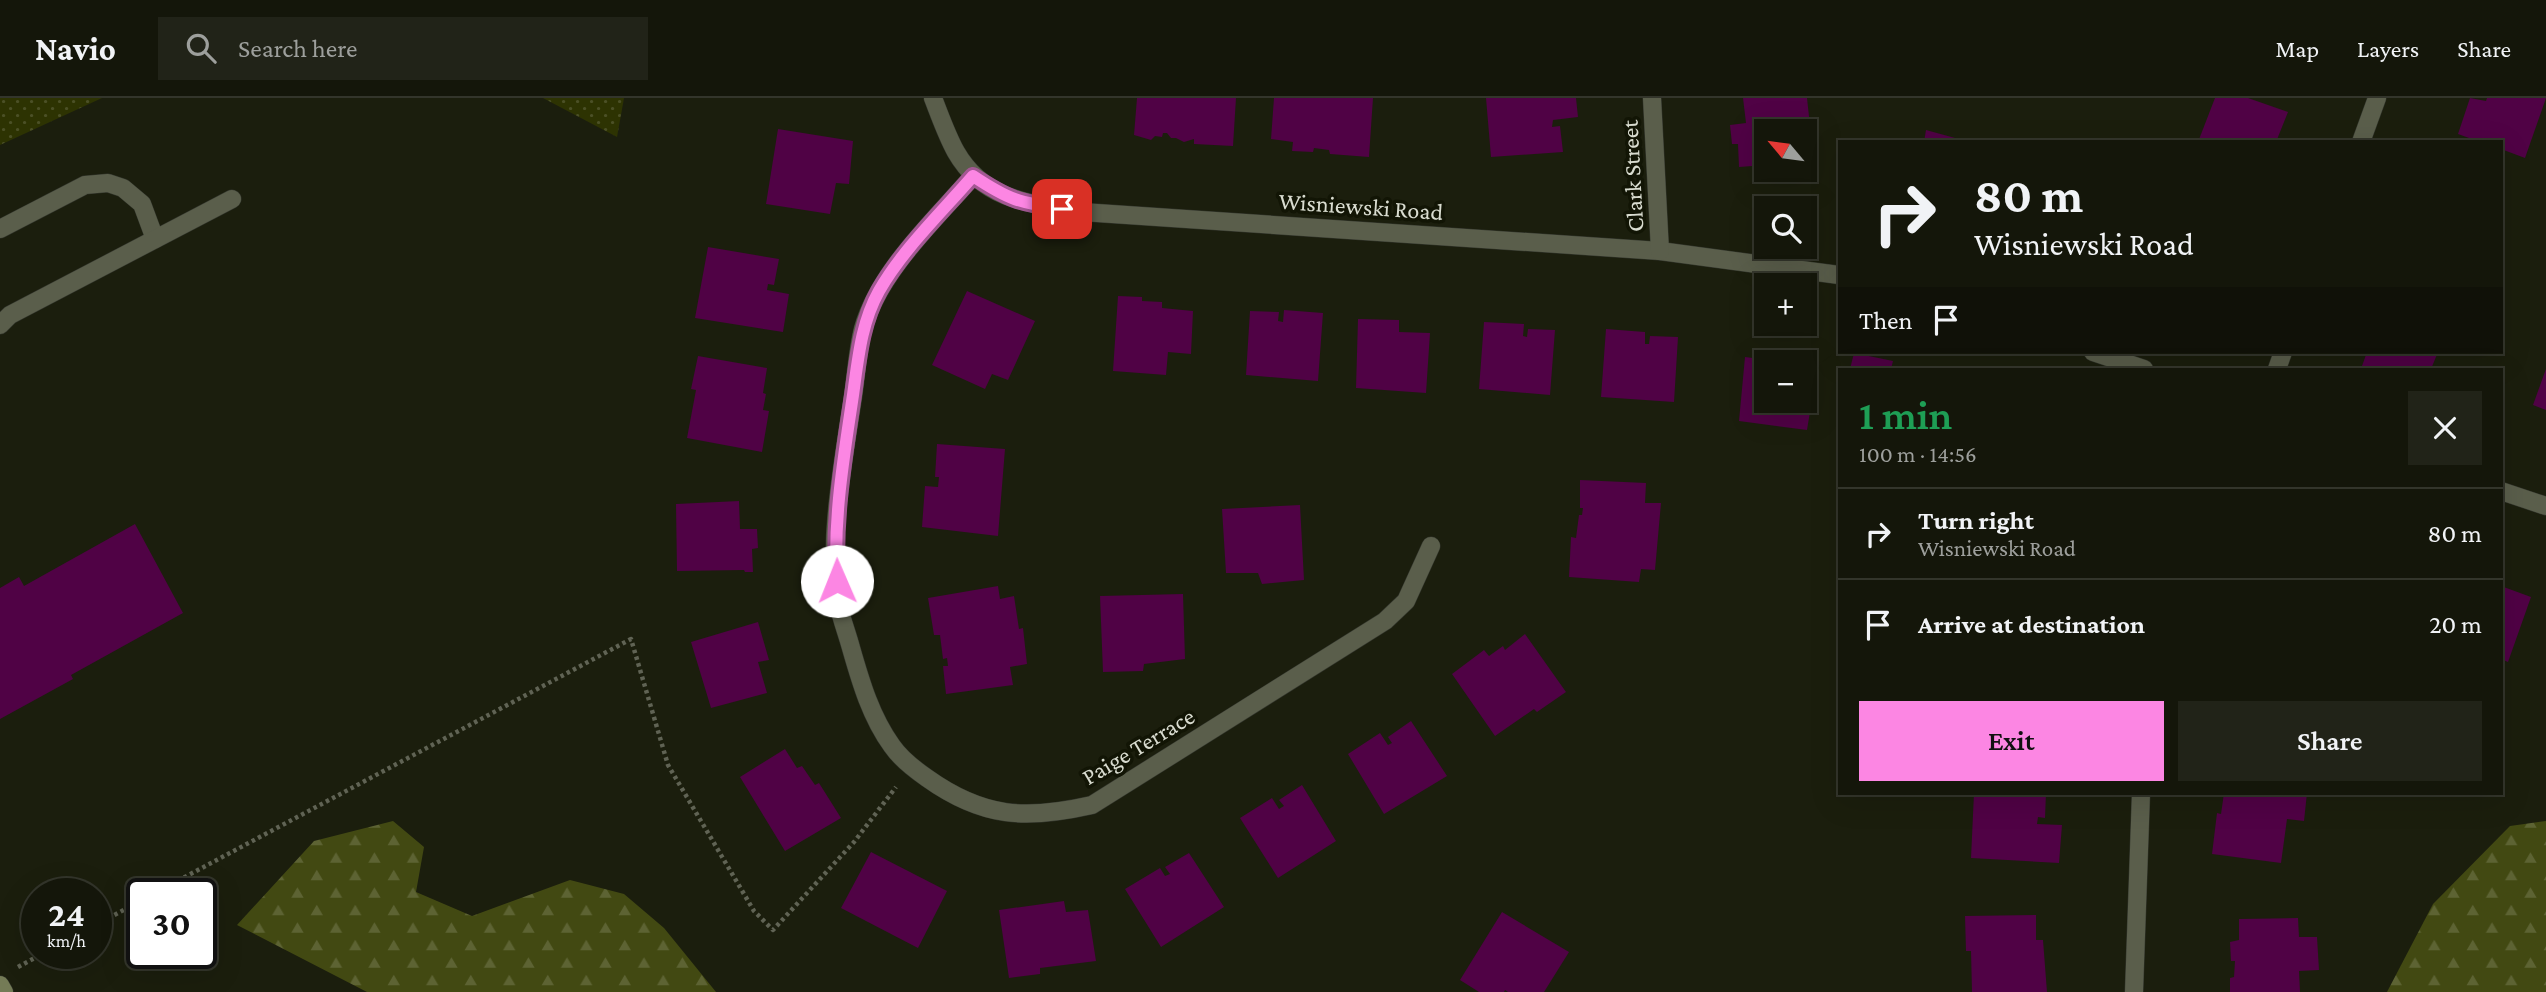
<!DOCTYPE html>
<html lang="en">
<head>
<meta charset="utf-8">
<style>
	:root { --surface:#14160a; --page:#212318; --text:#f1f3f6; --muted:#9d9f9c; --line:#33352b; --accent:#fc86e3 }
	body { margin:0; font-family:"Crimson Pro",serif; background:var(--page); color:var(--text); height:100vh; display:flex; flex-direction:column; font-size:26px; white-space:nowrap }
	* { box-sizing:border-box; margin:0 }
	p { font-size:23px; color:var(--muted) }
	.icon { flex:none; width:38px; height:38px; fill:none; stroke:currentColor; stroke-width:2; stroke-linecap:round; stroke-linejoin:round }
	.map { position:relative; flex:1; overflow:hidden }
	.sheet { position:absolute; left:1838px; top:270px; width:665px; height:427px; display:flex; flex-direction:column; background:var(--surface); border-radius:0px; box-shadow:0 7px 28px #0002,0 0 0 2px var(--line) }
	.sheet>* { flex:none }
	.guide { position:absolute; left:1838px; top:42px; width:665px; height:214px; border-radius:0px; box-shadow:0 7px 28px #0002,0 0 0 2px var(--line); background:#14160a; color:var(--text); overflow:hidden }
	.needle { width:46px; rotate:299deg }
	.tools { position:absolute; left:1754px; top:21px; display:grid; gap:14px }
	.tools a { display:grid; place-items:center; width:63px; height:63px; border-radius:0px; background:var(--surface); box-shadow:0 7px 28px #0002,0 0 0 2px var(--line); font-size:35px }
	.speed { position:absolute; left:21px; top:780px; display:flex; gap:14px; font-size:35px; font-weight:700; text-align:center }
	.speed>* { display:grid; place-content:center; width:91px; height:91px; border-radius:50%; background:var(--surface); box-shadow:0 7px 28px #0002,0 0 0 2px var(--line); line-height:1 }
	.speed small { font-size:18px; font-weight:400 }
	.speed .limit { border:4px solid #111; border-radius:10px; background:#fff; color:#111 }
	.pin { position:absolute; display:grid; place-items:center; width:60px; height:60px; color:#fff; margin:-30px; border-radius:14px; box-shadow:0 4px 10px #0006 }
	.me { position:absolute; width:77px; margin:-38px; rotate:359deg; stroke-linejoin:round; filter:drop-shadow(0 0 5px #0008) }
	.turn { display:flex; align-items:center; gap:24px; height:147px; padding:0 21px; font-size:32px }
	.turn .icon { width:91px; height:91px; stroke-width:2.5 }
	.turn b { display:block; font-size:49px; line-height:60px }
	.then { display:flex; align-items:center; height:66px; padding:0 21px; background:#0003; gap:14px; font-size:26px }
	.round { display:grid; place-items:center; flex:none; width:74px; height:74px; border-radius:0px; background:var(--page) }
	.head { display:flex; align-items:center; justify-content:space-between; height:119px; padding:0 21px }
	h1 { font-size:42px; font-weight:600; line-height:52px; color:#1e9e55 }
	.cta { display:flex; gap:14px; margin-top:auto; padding:14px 21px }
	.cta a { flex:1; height:80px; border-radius:0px; background:var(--accent); color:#111; font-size:28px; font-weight:600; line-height:80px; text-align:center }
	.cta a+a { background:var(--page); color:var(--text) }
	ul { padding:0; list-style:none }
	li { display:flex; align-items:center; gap:21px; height:91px; padding:0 21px; border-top:2px solid var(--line) }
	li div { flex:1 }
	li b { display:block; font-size:26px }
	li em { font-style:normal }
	header { display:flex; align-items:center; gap:42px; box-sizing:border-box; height:98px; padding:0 35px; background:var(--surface); border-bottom:2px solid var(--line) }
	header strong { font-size:33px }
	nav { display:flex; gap:38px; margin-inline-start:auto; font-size:24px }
	.search { width:490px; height:63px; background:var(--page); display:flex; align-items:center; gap:18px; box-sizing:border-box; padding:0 24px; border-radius:0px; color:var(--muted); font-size:26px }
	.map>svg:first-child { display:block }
	.grass { fill:url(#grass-dots) }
	.forest { fill:url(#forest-firs) }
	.building { fill:#500245 }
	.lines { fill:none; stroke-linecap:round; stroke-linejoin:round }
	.service-casing { stroke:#34372e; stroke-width:19 }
	.minor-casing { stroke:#34372e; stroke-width:19 }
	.secondary-casing { stroke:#34372e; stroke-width:19 }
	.path { stroke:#606354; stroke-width:4.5; stroke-dasharray:3.5 3.5; stroke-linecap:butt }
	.service { stroke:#5a5e4b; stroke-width:18 }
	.minor { stroke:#5a5e4b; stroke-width:18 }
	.secondary { stroke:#747b56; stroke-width:18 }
	.route-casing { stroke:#a45794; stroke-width:18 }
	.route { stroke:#fc86e3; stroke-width:12 }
	.labels { text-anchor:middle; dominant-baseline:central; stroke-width:7; stroke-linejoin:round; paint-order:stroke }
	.street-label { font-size:24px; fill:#d9dcd0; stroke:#121505 }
</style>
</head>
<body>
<header>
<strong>Navio</strong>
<div class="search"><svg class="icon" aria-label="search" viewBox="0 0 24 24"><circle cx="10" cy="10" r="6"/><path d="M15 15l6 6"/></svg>Search here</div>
<nav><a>Map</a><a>Layers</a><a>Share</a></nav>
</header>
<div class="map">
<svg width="2546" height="894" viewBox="0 0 2546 894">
	<defs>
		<pattern id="grass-dots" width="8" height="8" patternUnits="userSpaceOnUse" patternTransform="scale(1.75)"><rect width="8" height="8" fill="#2d3302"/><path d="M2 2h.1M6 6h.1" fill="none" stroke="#4b5026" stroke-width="1.8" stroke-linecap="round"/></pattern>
		<pattern id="forest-firs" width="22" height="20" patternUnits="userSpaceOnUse" patternTransform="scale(1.75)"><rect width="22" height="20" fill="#424912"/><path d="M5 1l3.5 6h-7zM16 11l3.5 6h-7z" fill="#5d6333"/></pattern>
	</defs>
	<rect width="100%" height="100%" fill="#1b1e0d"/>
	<g class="grass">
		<polygon points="0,0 102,0 0,47"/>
		<polygon points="543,0 624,0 617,39"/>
	</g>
	<g class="forest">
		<polygon points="393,723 424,749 416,794 472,818 570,782 624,796 664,830 716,894 367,894 237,827 314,743"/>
		<polygon points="2546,723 2546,894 2387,894 2433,806 2510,728"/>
	</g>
	<g class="building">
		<polygon points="1137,0 1236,0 1233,48 1194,46 1194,41 1184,44 1176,40 1171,40 1167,35 1163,35 1162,39 1155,38 1151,42 1134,37"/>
		<polygon points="1274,0 1373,0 1369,59 1330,56 1329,52 1314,50 1313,54 1292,53 1293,44 1271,41"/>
		<polygon points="1486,0 1576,0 1578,19 1553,22 1552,29 1560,28 1563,54 1491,59"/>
		<polygon points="1743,0 1807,0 1814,64 1804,64 1804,33 1766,33 1766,67 1739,69 1738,46 1732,46 1730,27 1746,25"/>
		<polygon points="2215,0 2248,0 2288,14 2276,44 2198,44"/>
		<polygon points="2470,0 2486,3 2487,0 2546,0 2525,60 2501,51 2501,44 2480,44 2458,36"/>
		<polygon points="778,31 853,43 849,86 836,85 830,116 766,106"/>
		<polygon points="1926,32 1966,43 1966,44 1924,44"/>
		<polygon points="708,149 779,161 774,187 768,186 767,192 789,196 783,234 695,220"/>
		<polygon points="967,193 1035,223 1008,282 992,276 985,291 932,267"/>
		<polygon points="1118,198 1142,199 1142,203 1162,204 1162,210 1193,213 1191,256 1168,254 1166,277 1113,273"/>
		<polygon points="1284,212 1323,215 1318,283 1246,277 1250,213 1279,214 1278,223 1283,224"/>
		<polygon points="1358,221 1399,222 1399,234 1430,235 1426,295 1356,290"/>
		<polygon points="1484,224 1524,226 1523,238 1527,239 1528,231 1555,232 1550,297 1479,291"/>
		<polygon points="1606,231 1645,234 1645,246 1649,246 1650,238 1678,239 1674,304 1601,299"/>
		<polygon points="2367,254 2438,254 2431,271 2371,271 2362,268"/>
		<polygon points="1854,255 1893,263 1891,271 1850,271"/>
		<polygon points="1778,257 1818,265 1807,332 1739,323 1745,259 1776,263 1766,264 1766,303 1804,303 1804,264 1778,264"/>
		<polygon points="698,258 767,270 763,295 766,296 763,312 769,313 762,354 687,340 696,292 691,291"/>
		<polygon points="2546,271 2546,312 2533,307"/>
		<polygon points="937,346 1005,351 998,438 922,429 925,388 938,389 939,379 935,379"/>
		<polygon points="1580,382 1646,385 1645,405 1661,405 1655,472 1641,471 1639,484 1569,479 1571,439 1576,440 1579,417 1582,417 1583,410 1580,410"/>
		<polygon points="739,403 740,431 757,431 758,450 752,451 753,474 745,474 744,472 677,473 676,406"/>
		<polygon points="1300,407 1304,482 1262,486 1258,475 1226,475 1222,411"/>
		<polygon points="135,426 183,515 71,577 73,581 0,621 0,490 19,479 24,488"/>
		<polygon points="998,488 1000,501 1014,498 1019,531 1023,530 1027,566 1010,569 1013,587 946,596 943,568 948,568 947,560 943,561 940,537 934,537 928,500"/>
		<polygon points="2501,488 2531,499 2508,564 2501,561"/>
		<polygon points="1183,496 1185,561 1144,566 1143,573 1103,574 1100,498"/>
		<polygon points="758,524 769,562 758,564 767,595 711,610 691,544"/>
		<polygon points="1525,536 1566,594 1537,614 1534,611 1495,638 1452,576 1484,552 1489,558 1503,548 1505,552"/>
		<polygon points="1411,623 1447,678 1384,716 1348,656 1380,635 1388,647 1392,645 1388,639"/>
		<polygon points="785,651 797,670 802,668 815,687 819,685 841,720 785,753 740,679"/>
		<polygon points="1302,687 1336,743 1278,780 1240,720 1272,700 1279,711 1284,708 1279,702"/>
		<polygon points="1974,695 2046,695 2045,720 2038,719 2037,726 2062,727 2059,765 1971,760"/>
		<polygon points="2224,695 2307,695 2304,723 2287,721 2281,765 2212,756 2217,715 2221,716"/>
		<polygon points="871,754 947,793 918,850 841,810"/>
		<polygon points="1189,755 1224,809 1161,849 1125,791 1160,770 1165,778 1170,776 1165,769"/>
		<polygon points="1064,803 1066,814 1088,812 1096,863 1040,870 1040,876 1009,880 999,812"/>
		<polygon points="1502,814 1569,854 1544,894 1508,894 1505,892 1504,894 1479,894 1460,882"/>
		<polygon points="2036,817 2036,842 2043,842 2047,894 1972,894 1971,853 1966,853 1965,818"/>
		<polygon points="2298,820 2299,839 2317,839 2319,872 2299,873 2300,894 2230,894 2230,880 2234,879 2235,863 2231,863 2230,844 2239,842 2239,821"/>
	</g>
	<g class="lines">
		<g class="service-casing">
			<g id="service">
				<polyline points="0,131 85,87 108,85 123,90 142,106 155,141"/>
				<polyline points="0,227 10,217 232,101"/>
			</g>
		</g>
		<g class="minor-casing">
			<g id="minor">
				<path d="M933,0C940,18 947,38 956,54C984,103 1032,106 1082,114L1660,153L1839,177"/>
				<polyline points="1652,0 1660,153"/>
				<polyline points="2361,44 2377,0"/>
				<path d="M973,78C935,122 879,173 863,231C857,255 856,281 852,305C843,364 828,446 838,505C841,520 847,535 851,550C861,585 871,619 892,648C901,661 914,671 927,680C983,720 1026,722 1092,707L1385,523L1406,503L1431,448"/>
				<polyline points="2093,254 2144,271"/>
				<polyline points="2277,271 2283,254"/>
				<polyline points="2501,393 2546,408"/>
				<polyline points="2134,894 2141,695"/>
			</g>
		</g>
		<g class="secondary-casing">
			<polyline id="secondary" points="0,887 4,894"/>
		</g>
		<g class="path">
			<polyline points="153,796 631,541 668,667 754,813 773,832 854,744 896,689"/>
			<polyline points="96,827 142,802"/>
			<polyline points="18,869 42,856"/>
		</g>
		<use href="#service" class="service"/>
		<use href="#minor" class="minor"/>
		<use href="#secondary" class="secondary"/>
	</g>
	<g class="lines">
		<g class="route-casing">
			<path id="route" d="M837,483C833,420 844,358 853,297C858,262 861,225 879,193C903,151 941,115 973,78C1009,102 1020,105 1062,111"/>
		</g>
		<use href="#route" class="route"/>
	</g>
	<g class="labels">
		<g class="street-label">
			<text transform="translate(1632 78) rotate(-93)">Clark Street</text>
			<text transform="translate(1361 108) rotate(4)">Wisniewski Road</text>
			<text transform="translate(1138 648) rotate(-31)">Paige Terrace</text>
		</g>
	</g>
</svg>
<div class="tools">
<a><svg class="needle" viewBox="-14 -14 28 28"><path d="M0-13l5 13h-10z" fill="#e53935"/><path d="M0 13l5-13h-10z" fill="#9d9f9c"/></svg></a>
<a><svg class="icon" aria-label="search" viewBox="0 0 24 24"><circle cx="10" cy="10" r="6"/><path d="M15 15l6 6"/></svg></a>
<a>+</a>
<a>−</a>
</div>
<div class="speed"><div>24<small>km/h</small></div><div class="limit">30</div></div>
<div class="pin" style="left:1062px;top:111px;background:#d93025"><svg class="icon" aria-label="arrive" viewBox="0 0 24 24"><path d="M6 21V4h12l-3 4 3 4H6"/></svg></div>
<svg class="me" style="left:837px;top:483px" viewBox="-20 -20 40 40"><circle r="19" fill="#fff"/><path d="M0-13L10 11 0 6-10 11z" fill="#fc86e3"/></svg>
<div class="guide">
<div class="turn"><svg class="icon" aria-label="right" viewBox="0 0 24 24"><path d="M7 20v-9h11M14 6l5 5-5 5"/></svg><div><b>80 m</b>Wisniewski Road</div></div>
<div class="then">Then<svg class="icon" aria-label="arrive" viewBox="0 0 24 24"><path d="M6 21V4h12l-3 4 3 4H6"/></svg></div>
</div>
<section class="sheet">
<div class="head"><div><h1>1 min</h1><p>100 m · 14:56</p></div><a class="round"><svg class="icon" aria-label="close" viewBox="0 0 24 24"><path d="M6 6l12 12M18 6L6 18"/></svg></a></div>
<ul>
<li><svg class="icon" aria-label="right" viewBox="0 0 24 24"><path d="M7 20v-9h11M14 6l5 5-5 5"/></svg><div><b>Turn right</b><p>Wisniewski Road</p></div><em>80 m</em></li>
<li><svg class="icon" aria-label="arrive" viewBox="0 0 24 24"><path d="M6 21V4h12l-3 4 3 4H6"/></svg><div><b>Arrive at destination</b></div><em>20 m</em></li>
</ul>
<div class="cta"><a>Exit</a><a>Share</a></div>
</section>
</div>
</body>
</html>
